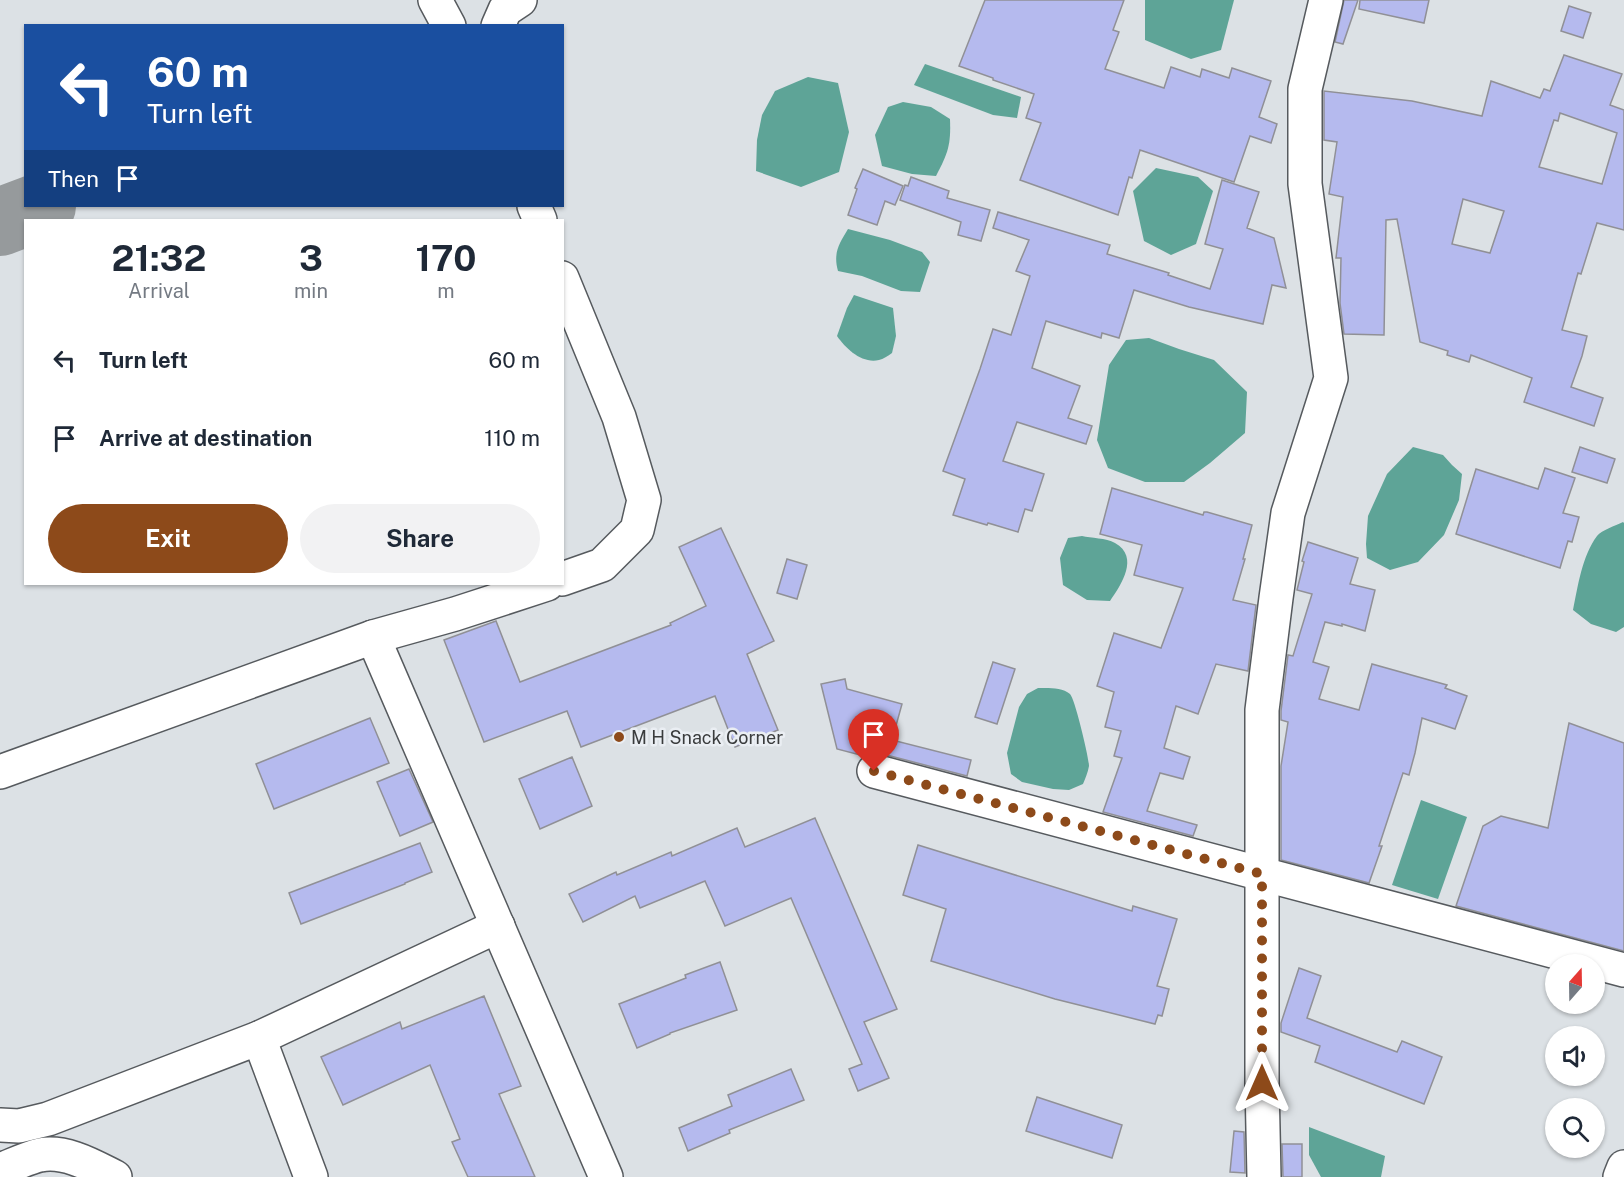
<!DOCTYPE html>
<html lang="en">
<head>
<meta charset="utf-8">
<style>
	:root { --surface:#fff; --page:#f2f2f3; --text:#1f2937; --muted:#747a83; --accent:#8d4a1a }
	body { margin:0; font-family:"Public Sans",sans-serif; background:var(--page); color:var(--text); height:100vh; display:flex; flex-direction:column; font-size:22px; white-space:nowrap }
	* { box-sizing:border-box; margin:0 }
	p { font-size:20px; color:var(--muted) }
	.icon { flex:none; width:33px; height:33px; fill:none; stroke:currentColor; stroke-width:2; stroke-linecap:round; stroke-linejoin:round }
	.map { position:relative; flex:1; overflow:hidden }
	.side { position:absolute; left:24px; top:219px; width:540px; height:366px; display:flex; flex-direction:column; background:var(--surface); border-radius:0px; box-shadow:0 2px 4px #0004 }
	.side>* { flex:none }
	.hud { position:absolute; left:24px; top:24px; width:540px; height:183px; border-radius:0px; box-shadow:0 2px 4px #0004; background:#1a4fa0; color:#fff; overflow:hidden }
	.needle { width:39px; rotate:20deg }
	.buttons { position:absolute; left:1545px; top:954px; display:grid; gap:12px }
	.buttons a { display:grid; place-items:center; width:60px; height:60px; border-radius:50%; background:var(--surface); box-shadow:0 2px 4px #0004; font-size:30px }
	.pin { position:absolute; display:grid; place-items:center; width:51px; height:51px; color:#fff; margin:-62px -26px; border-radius:50% 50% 50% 0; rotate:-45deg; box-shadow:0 0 6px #0007 }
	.pin .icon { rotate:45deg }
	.me { position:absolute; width:66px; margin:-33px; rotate:0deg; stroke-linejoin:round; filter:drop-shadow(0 0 4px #0008) }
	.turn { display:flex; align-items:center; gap:21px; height:126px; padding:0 24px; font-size:27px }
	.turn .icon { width:78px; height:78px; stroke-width:2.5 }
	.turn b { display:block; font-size:42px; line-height:51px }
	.then { display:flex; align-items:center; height:57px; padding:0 24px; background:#0003; gap:12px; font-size:22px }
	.eta { display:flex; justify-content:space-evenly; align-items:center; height:102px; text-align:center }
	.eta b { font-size:36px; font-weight:700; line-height:42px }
	.button { display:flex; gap:12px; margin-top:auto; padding:12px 24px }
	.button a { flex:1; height:69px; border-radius:36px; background:var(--accent); color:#fff; font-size:24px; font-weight:700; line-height:69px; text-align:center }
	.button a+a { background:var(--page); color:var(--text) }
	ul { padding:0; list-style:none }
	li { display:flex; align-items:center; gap:18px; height:78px; padding:0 24px }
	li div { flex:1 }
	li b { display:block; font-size:22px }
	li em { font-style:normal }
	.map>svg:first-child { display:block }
	.water { fill:#5ea497 }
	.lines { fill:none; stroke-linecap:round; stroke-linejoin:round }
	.taxiway { stroke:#969a9c; stroke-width:68 }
	.building { fill:#b5baee; stroke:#909096; stroke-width:1.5; fill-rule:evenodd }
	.minor-casing { stroke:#565a5e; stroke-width:36 }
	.minor { stroke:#fff; stroke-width:33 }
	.route { stroke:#8d4a1a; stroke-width:10; stroke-dasharray:0 18 }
	.poi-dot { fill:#8d4a1a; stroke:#eaeef3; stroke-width:2 }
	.labels { text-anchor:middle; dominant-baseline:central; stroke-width:5; stroke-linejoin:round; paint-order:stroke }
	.poi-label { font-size:18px; fill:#3a3c3d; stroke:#eaeef3; text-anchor:start }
</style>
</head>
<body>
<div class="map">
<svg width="1624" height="1177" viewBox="0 0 1624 1177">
	<rect width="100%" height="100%" fill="#dce1e5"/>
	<g class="water">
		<polygon points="1145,0 1234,0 1221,50 1191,59 1145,40"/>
		<polygon points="925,64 1021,97 1017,118 993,115 914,85"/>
		<polygon points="808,77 838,83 849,132 839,172 801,187 756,171 757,140 762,115 775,91"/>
		<path d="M903,102L931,107L950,119C951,145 948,153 936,176L912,174L882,166L875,135L888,107Z"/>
		<polygon points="1156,168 1198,177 1213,191 1196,244 1171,255 1144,241 1133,191"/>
		<path d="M848,229L890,240L922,252L930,262L920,292L901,291L862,276L838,271C833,253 839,244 848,229Z"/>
		<path d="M854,295L893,308L896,336L892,353C888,356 883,359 879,360C862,364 846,349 837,336L847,308Z"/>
		<polygon points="1149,338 1179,349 1214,360 1247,392 1245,433 1210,463 1184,482 1145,482 1108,468 1097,440 1109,365 1126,340"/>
		<polygon points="1413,447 1443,455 1452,465 1462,474 1459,500 1444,535 1418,562 1390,570 1367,558 1366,544 1368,516 1387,474"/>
		<path d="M1623,522L1624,523V627L1616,632L1591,624L1573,610C1578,586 1582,556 1597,536C1602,530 1615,526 1623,522Z"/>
		<path d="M1082,536C1091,538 1106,538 1115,543C1140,557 1121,585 1110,601L1087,600L1063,585L1060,558L1068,538Z"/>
		<path d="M1038,688C1048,688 1062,687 1070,694C1075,699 1089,758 1089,766C1088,772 1085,779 1083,784L1069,790L1053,789L1022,782L1011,774L1007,753L1019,707L1027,694Z"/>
		<polygon points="1421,800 1467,817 1438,899 1392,885"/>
		<polygon points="1309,1127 1385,1156 1381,1177 1321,1177 1309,1155"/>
	</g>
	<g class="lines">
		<polyline class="taxiway" points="0,222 42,206"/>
	</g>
	<g class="building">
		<polygon points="985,0 1124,0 1113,30 1119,32 1105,69 1164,88 1171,67 1200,77 1202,69 1229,78 1232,68 1271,81 1259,117 1277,124 1271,143 1250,136 1234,182 1140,150 1132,178 1129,177 1118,215 1020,180 1041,123 1026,118 1034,94 993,80 993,78 959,66"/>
		<polygon points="1344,0 1358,0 1343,44 1335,42"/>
		<polygon points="1360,0 1429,0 1424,23 1359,9"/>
		<polygon points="1569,6 1591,13 1583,38 1561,31"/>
		<path d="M1564,55L1622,74L1610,105L1624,110V230L1597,223L1581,274L1578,273L1562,330L1587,336L1582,356L1571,387L1603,398L1594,426L1524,402L1532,378L1471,355L1469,362L1447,355L1448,351L1420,342L1397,219L1386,220L1384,335L1344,334L1340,303L1341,258H1336L1343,197L1329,194L1337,142L1324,140V91L1412,101L1482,116L1491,81L1540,98L1544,89L1550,91ZM1560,113L1617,133L1602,184L1539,167L1554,120L1558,121ZM1463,199L1504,211L1490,253L1452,244Z"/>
		<polygon points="863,169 903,186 895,205 885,201 877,225 848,215 857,189 855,188"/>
		<polygon points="911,177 949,191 947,198 990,210 981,241 958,235 961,222 900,200 905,185 908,186"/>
		<polygon points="1222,180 1259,192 1247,228 1274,238 1286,288 1272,285 1263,324 1189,307 1134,290 1119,338 1102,333 1101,338 1046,321 1032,368 1080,386 1068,418 1092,426 1086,444 1017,422 1003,461 1044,474 1032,511 1025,509 1018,532 988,523 987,525 953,515 965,479 943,471 980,369 993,329 1011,335 1030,276 1016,271 1029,240 993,228 998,212 1110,245 1107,254 1169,273 1168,275 1210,289 1223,249 1205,244"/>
		<polygon points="1580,447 1615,459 1607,483 1572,472"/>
		<polygon points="1545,468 1575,478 1563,513 1579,517 1572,542 1568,541 1560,568 1456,534 1476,469 1538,489"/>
		<polygon points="1112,488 1203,515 1204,512 1207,512 1252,525 1243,559 1245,559 1233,600 1256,605 1248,671 1216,664 1198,714 1176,706 1164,748 1190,757 1183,779 1160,773 1147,811 1197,825 1193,836 1103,812 1122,758 1114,756 1121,731 1105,727 1114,692 1097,686 1114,633 1161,648 1183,588 1134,575 1142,545 1100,534"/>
		<polygon points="721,528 774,641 747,654 778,730 735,747 715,696 581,747 567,711 484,742 444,640 496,621 520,682 671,625 670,623 706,606 679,547"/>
		<polygon points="1308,542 1358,558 1350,584 1375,590 1365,631 1342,624 1342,626 1325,622 1313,662 1329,667 1319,699 1359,710 1372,664 1447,685 1445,688 1467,696 1455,729 1422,718 1415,753 1409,775 1403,773 1379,846 1382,846 1369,883 1281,860 1281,766 1288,722 1281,720 1281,711 1288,655 1293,656 1312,594 1297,590 1304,562 1302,561"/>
		<polygon points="787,559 807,565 797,599 777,593"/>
		<polygon points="993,662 1015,669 997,724 975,717"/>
		<polygon points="845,679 847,689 902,704 892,740 971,760 967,776 879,753 870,753 864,756 837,749 821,684"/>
		<polygon points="370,718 389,763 274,809 256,764"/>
		<polygon points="1569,723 1624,743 1624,951 1456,906 1483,826 1501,816 1548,828"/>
		<polygon points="572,757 592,806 540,829 519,779"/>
		<polygon points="409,769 433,822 400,836 377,782"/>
		<polygon points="815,818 897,1009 864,1022 889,1078 858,1091 849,1069 862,1064 791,898 725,926 705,881 640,908 635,896 583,922 569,894 616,872 617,875 671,852 672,856 737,828 745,847"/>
		<polygon points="420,843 432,872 405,883 405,884 301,924 289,893"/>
		<polygon points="918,845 1132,911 1133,906 1177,919 1157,986 1169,989 1162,1016 1158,1015 1155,1024 1055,999 931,961 946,909 903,895"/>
		<polygon points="720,962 737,1010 670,1033 670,1034 637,1048 619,1004 686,978 685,975"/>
		<polygon points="1299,968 1321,976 1307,1018 1397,1052 1402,1041 1442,1057 1424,1104 1315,1062 1320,1046 1281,1032 1281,1023"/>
		<polygon points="484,996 521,1086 499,1094 535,1177 468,1177 452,1142 460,1139 430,1065 343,1105 321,1057 400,1022 402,1029"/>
		<polygon points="791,1069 804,1100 729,1130 730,1133 688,1151 679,1128 732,1106 728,1095"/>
		<polygon points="1037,1097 1122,1125 1112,1158 1026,1131"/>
		<polygon points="1234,1131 1244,1132 1245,1173 1230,1172"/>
		<polygon points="1282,1144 1302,1144 1302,1177 1283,1177"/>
	</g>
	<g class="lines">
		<g class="minor-casing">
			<g id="minor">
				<polyline points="435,0 449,26"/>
				<polyline points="498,26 505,10 520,0"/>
				<polyline points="534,206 540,220"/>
				<polyline points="562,278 619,417 644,500 637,530 602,565 562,579"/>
				<polyline points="373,637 606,1177"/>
				<polyline points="874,771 1624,970"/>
				<polyline points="0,772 373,637 455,614 547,584"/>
				<polyline points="259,1038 311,1177"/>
				<polyline points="0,1125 19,1126 48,1119 259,1038 498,926"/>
				<path d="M0,1170C13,1165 27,1158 40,1155C66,1150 93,1166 115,1177"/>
				<polyline points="1264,1177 1262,1083 1262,710 1276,598 1288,513 1331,378 1305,184 1305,89 1326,0"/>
				<polyline points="1620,1177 1624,1167"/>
			</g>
		</g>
		<use href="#minor" class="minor"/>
	</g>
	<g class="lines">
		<polyline class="route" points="874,771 1262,874 1262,1083"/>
	</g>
	<circle class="poi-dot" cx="619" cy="737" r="6"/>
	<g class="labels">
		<g class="poi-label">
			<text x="631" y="737">M H Snack Corner</text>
		</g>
	</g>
</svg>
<div class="buttons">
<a><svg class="needle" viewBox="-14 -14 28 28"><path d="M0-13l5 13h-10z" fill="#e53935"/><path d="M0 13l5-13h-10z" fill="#747a83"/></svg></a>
<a><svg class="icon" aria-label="sound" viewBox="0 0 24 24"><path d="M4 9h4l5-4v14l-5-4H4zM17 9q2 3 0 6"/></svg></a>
<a><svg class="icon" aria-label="search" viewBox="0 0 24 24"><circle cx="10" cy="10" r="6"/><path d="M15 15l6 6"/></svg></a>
</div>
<div class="pin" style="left:874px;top:771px;background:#d93025"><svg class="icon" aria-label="arrive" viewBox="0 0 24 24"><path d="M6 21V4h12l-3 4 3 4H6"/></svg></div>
<svg class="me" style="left:1262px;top:1083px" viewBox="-20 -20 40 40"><path d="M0-17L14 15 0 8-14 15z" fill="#8d4a1a" stroke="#fff" stroke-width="4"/></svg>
<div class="hud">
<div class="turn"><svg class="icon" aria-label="left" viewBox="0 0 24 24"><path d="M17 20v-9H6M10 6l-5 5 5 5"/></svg><div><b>60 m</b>Turn left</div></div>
<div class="then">Then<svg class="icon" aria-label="arrive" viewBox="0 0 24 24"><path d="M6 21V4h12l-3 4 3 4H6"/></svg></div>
</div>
<section class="side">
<div class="eta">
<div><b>21:32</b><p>Arrival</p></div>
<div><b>3</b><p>min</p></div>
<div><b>170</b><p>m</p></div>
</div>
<ul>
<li><svg class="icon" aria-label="left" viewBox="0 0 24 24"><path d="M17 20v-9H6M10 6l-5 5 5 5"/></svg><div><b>Turn left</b></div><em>60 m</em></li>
<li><svg class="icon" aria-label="arrive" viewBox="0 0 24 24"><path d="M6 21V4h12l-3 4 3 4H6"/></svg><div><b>Arrive at destination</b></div><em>110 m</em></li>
</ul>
<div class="button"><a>Exit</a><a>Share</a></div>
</section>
</div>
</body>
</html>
